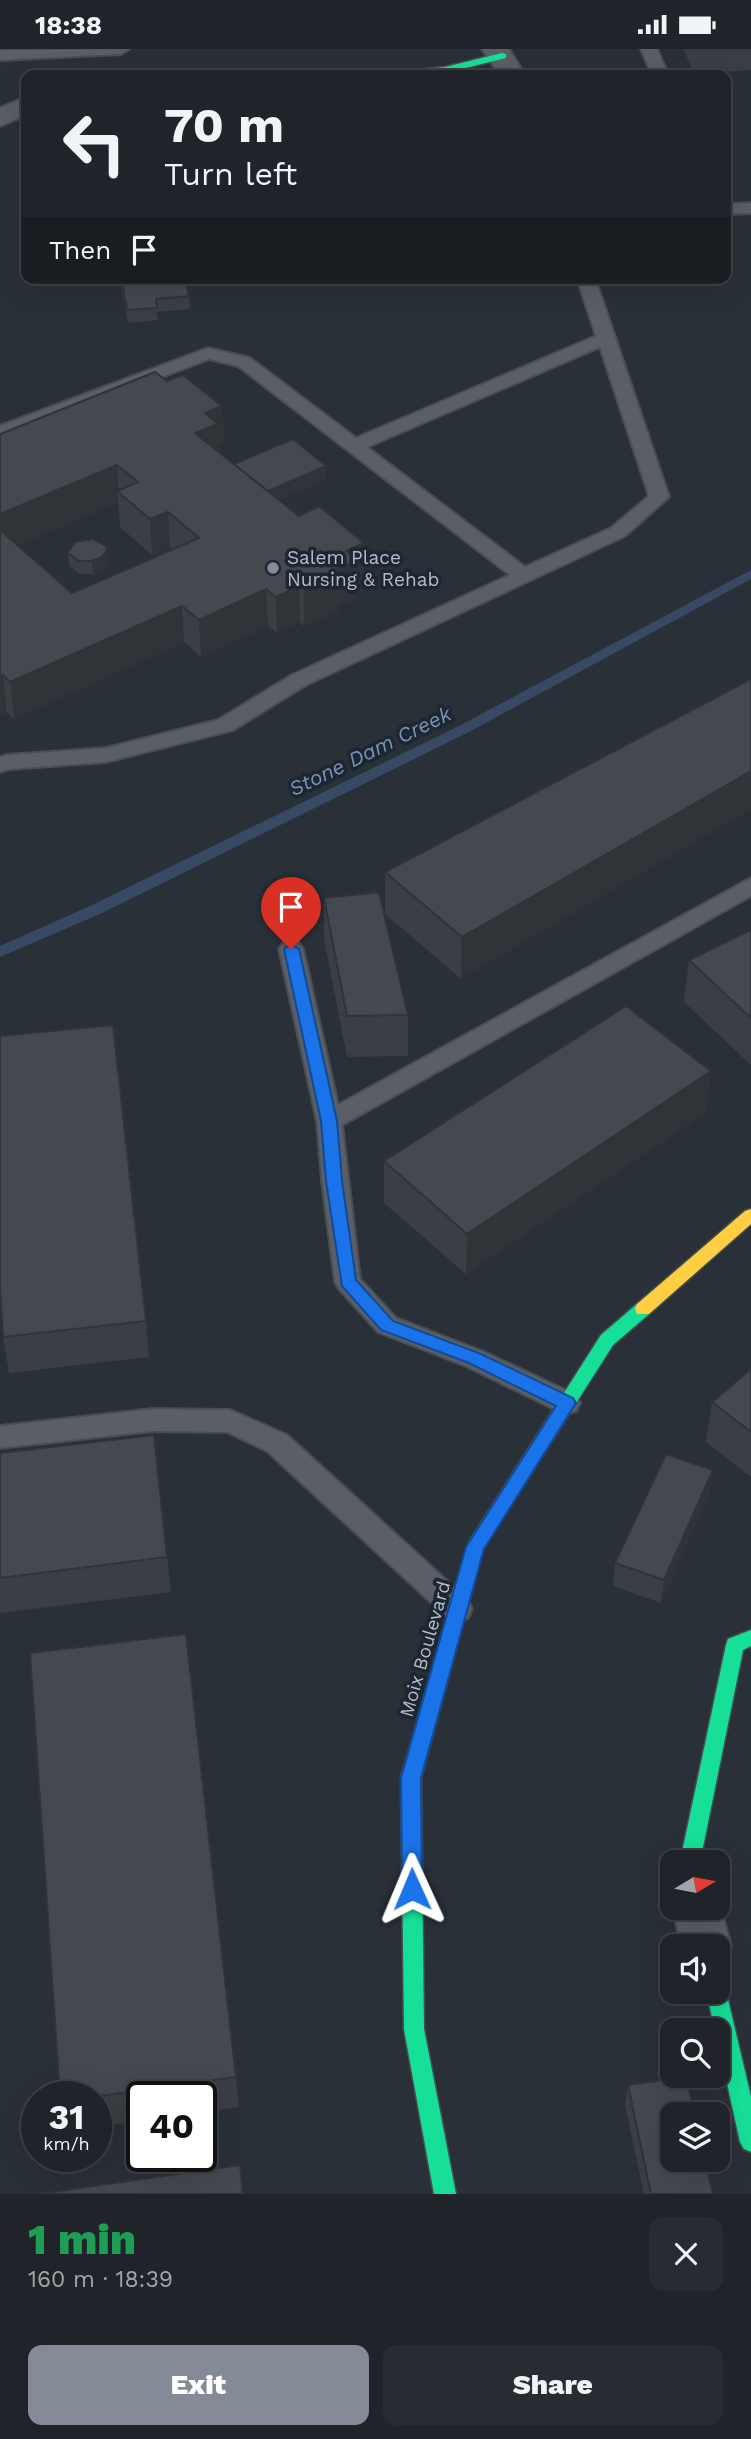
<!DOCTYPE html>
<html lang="en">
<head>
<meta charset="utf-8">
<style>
	:root { --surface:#20242a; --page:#282c32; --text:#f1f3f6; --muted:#a2a4a8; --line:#3d4147; --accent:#848b96 }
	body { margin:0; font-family:"Work Sans",sans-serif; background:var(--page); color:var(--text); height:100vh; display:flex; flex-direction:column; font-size:26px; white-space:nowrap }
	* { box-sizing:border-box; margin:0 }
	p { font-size:23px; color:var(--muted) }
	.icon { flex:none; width:38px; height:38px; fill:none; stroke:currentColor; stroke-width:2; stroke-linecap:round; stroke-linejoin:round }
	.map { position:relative; height:2145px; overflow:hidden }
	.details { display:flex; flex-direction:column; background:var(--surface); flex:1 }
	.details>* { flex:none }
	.banner { position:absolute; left:21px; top:21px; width:710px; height:214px; border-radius:14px; box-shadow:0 7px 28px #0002,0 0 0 2px var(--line); background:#20242a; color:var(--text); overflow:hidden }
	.needle { width:46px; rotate:80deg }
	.tools { position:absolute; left:660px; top:1801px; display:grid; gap:14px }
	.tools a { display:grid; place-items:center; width:70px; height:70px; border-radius:14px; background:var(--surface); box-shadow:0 7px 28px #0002,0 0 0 2px var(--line); font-size:35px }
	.speed { position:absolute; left:21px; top:2032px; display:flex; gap:14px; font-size:35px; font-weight:700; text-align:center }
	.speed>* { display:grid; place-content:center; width:91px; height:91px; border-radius:50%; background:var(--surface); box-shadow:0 7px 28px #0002,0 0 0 2px var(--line); line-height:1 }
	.speed small { font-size:18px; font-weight:400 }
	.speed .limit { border:4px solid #111; border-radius:10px; background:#fff; color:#111 }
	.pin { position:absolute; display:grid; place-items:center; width:60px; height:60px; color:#fff; margin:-72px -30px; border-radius:50% 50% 50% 0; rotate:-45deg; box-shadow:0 0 7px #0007 }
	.pin .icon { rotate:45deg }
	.me { position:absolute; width:77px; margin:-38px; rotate:359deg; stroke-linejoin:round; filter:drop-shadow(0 0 5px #0008) }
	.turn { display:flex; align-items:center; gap:24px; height:147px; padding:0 28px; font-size:32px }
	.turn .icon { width:91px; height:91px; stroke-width:2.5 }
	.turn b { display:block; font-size:49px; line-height:60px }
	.then { display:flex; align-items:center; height:66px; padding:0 28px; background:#0003; gap:14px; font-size:26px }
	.round { display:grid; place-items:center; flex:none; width:74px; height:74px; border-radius:14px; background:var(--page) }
	.overview { display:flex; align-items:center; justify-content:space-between; height:119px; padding:0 28px }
	h1 { font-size:42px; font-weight:800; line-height:52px; color:#1e9e55 }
	.button { display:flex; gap:14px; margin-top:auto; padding:14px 28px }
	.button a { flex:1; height:80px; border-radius:14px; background:var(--accent); color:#fff; font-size:28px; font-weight:800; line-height:80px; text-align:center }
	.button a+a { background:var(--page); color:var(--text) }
	.status { display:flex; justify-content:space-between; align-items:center; height:49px; padding:0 35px; background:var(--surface); direction:ltr }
	.status svg { height:19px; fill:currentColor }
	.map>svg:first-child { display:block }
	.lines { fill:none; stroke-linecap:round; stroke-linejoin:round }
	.stream { fill:#384963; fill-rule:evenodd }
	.lane-casing { stroke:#484c53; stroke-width:4 }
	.street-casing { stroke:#484c53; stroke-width:4 }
	.fast-casing { stroke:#484c53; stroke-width:3 }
	.slow-casing { stroke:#484c53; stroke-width:3 }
	.lane { fill:#5a5e66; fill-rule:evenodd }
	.street { fill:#5a5e66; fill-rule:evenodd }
	.fast { fill:#16e098; fill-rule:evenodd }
	.slow { fill:#ffcf43; fill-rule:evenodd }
	.wall { fill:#3a3f45; fill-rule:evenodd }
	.shaded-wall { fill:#303338 }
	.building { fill:#444950; stroke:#303338; stroke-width:2 }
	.route { fill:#1a73e8; stroke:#114b97; stroke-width:2 }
	.poi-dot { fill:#848b96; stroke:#1d2633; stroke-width:2.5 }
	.labels { text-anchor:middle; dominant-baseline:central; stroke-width:7; stroke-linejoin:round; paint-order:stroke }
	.poi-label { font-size:19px; fill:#b4bcc9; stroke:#1d2633; text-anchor:start }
	.street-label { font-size:19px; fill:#b4bcc9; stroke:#1d2633 }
	.water-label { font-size:21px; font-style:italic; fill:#7c92b1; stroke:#1d2633 }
</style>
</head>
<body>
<div class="status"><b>18:38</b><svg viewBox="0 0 49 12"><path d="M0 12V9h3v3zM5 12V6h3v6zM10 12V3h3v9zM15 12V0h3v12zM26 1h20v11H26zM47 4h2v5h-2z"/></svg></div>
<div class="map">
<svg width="751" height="2145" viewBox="0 0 751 2145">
	<rect width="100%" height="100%" fill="#2a3038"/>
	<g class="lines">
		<polygon class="stream" points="751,521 751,530 467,684 100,865 0,908 0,897 90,857 457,678"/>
		<g class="lane-casing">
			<g id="lane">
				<polygon points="129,0 121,5 0,11 0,1"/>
				<polygon points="641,0 657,0 668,26 652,26"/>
				<polygon points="751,154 751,164 726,165 726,155"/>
				<path d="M588,230L597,235L669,448L625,487L306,636L233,681L106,713L10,720L0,723V708L7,706L106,699L218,671L292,626L510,526L238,317L209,310L0,390V377L208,299L250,309L356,389L596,287L579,235ZM600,298L649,447L611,479L525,518L367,398Z"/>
				<polygon points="751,829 751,847 342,1076 360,1230 396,1269 484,1303 576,1346 580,1354 576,1362 567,1365 558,1362 466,1317 378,1283 339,1240 335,1233 322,1132 317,1072 279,900 283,894 291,892 299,894 303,900 338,1056"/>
				<polygon points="153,1360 230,1361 287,1386 468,1551 472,1560 468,1569 458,1572 448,1569 267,1402 227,1383 153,1382 0,1399 0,1377"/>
			</g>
		</g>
		<g class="street-casing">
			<g id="street">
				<polygon points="482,0 509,0 525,26 500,26"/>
				<polygon points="26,48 26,66 0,77 0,59"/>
				<polygon points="718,1850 731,1897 723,1913 718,1915 718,1897 681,1897 673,1858 718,1858"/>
			</g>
		</g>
		<g class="fast-casing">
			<g id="fast">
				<polygon points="502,4 506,5 506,9 445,24 394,26 399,23 445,18"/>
				<polygon points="643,1254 649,1255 651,1260 649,1265 613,1296 483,1500 421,1729 424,1980 456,2145 434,2145 404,1980 401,1729 469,1493 601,1286 637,1255"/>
				<polygon points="751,1581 751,1597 743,1601 700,1813 680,1813 726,1596 728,1590"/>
				<polygon points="718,1933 723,1935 726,1942 751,2048 751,2103 744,2100 740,2093 718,1993 718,1981 715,1981 706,1942 718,1942"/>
			</g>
		</g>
		<g class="slow-casing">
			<polygon id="slow" points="751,1160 751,1175 649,1265 637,1265 635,1260 637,1255 745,1162"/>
		</g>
		<use href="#lane" class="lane"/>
		<use href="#street" class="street"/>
		<use href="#fast" class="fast"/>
		<use href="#slow" class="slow"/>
	</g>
	<g class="wall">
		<polygon points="683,0 751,0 751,21 695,25"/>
		<polygon points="120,229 189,247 190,260 157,263 158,271 128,274 121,239"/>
		<path d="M167,332L222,357L224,393L219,395L220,404L234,415L326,430L279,451L299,467L364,494V530L357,534V548L339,556V562L304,577L300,573L277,584L268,577L201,608L184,593L14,670L7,663L0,666V385ZM118,453L120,478L152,506L170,499L172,501L72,544L17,496Z"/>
		<polygon points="68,504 108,514 103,521 93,525 80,525 69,517"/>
		<polygon points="751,630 461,930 385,865 385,823"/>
		<polygon points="324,849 408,966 408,1007 347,1008 324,890"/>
		<polygon points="751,881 751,1016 684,953 689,911"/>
		<polygon points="711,1022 706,1063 466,1225 384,1154 384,1112"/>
		<polygon points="146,1272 149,1308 9,1324 3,1288"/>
		<polygon points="751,1320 751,1428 706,1393 712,1353"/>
		<polygon points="0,1404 167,1508 171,1543 0,1564"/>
		<polygon points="709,1445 661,1554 613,1537 615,1514"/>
		<polygon points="236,2028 239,2058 201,2064 201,2048 142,2048 142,2072 96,2078 96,2048 60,2048"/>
		<polygon points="628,2036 713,2145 644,2145 625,2056"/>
	</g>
	<g class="shaded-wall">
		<polygon points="222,357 224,393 219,395 220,411 195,384 205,364"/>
		<polygon points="117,416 119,444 117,442 118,453 0,503 0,465"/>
		<polygon points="326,417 326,430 251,463 250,450"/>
		<polygon points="168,463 170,499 152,506 150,470"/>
		<polygon points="364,494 364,530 357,534 357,548 339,556 339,562 304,577 304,540 334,521 346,502"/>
		<polygon points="107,501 108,514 103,521 93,525 92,512"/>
		<polygon points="299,537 300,573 277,584 276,548"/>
		<polygon points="266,540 268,577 201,608 199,571"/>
		<polygon points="182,557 184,593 14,670 10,633"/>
		<polygon points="3,626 7,663 0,666 0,627"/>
		<polygon points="751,722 751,760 461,930 462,888"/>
		<polygon points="711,1022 706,1063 466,1225 467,1185"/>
		<polygon points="713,1421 709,1445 661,1554 664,1531"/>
	</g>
	<g class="building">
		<polygon points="121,229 185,229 189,247 156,250 157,259 127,261"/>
		<polygon points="155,323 167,332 183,326 222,357 205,364 218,375 195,384 299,467 319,457 364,494 346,502 357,512 334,521 339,525 304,540 299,537 276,548 266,540 199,571 182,557 10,633 3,626 0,627 0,481 72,544 199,489 168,463 150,470 117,442 138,433 117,416 0,465 0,385"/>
		<polygon points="293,390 326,417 268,442 234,415"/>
		<polygon points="93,490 106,497 107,501 102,508 92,512 79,512 68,504 75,493"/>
		<polygon points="751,630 751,722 462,888 385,823"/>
		<polygon points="379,843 408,966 347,967 324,849"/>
		<polygon points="751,881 751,969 689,911"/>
		<polygon points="626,957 711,1022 467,1185 384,1112"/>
		<polygon points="113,976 146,1272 3,1288 0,1238 0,987"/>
		<polygon points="751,1320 751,1383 712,1353"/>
		<polygon points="154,1386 167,1508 0,1529 0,1404"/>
		<polygon points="666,1405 713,1421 664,1531 615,1514"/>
		<polygon points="186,1585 236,2028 92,2048 60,2048 30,1604"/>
		<polygon points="686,2028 695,2065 672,2065 672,2110 705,2110 713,2145 651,2145 628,2036"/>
		<polygon points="240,2116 243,2145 38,2145"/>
	</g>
	<polygon class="route" points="291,895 299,900 337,1072 342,1132 356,1231 393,1272 481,1305 573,1349 576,1354 484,1500 421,1729 422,1840 420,1847 412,1850 405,1847 402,1840 401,1729 466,1498 556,1357 469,1314 381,1281 342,1237 326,1132 321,1072 284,900"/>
	<circle class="poi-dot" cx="273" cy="519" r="7"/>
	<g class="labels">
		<g class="poi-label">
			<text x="287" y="508">Salem Place<tspan x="287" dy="22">Nursing &amp; Rehab</tspan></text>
		</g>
		<g class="street-label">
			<text transform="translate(425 1600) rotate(-74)">Moix Boulevard</text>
		</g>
		<g class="water-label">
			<text transform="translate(370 702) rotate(-26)">Stone Dam Creek</text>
		</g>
	</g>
</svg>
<div class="tools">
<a><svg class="needle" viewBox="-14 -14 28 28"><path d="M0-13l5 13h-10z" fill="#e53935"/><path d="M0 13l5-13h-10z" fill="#a2a4a8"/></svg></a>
<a><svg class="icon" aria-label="sound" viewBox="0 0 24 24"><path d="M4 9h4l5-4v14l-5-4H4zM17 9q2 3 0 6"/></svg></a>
<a><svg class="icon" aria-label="search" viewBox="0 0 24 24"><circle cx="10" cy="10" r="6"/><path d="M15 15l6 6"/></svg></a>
<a><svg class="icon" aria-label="layers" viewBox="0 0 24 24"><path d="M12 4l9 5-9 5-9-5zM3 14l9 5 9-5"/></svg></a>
</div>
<div class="speed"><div>31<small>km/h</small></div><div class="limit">40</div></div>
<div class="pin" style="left:291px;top:900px;background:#d93025"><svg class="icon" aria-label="arrive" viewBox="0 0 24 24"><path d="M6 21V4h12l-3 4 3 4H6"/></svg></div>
<svg class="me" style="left:412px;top:1840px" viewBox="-20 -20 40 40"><path d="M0-17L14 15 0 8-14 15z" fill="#1a73e8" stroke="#fff" stroke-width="4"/></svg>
<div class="banner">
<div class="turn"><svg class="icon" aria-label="left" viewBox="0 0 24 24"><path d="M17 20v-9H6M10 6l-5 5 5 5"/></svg><div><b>70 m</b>Turn left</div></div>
<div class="then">Then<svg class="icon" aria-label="arrive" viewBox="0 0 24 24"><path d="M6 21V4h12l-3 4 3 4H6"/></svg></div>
</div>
</div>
<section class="details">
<div class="overview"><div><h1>1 min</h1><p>160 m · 18:39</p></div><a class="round"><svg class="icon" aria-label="close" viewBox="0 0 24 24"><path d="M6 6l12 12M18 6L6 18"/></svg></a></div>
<div class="button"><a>Exit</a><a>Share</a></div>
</section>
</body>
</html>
